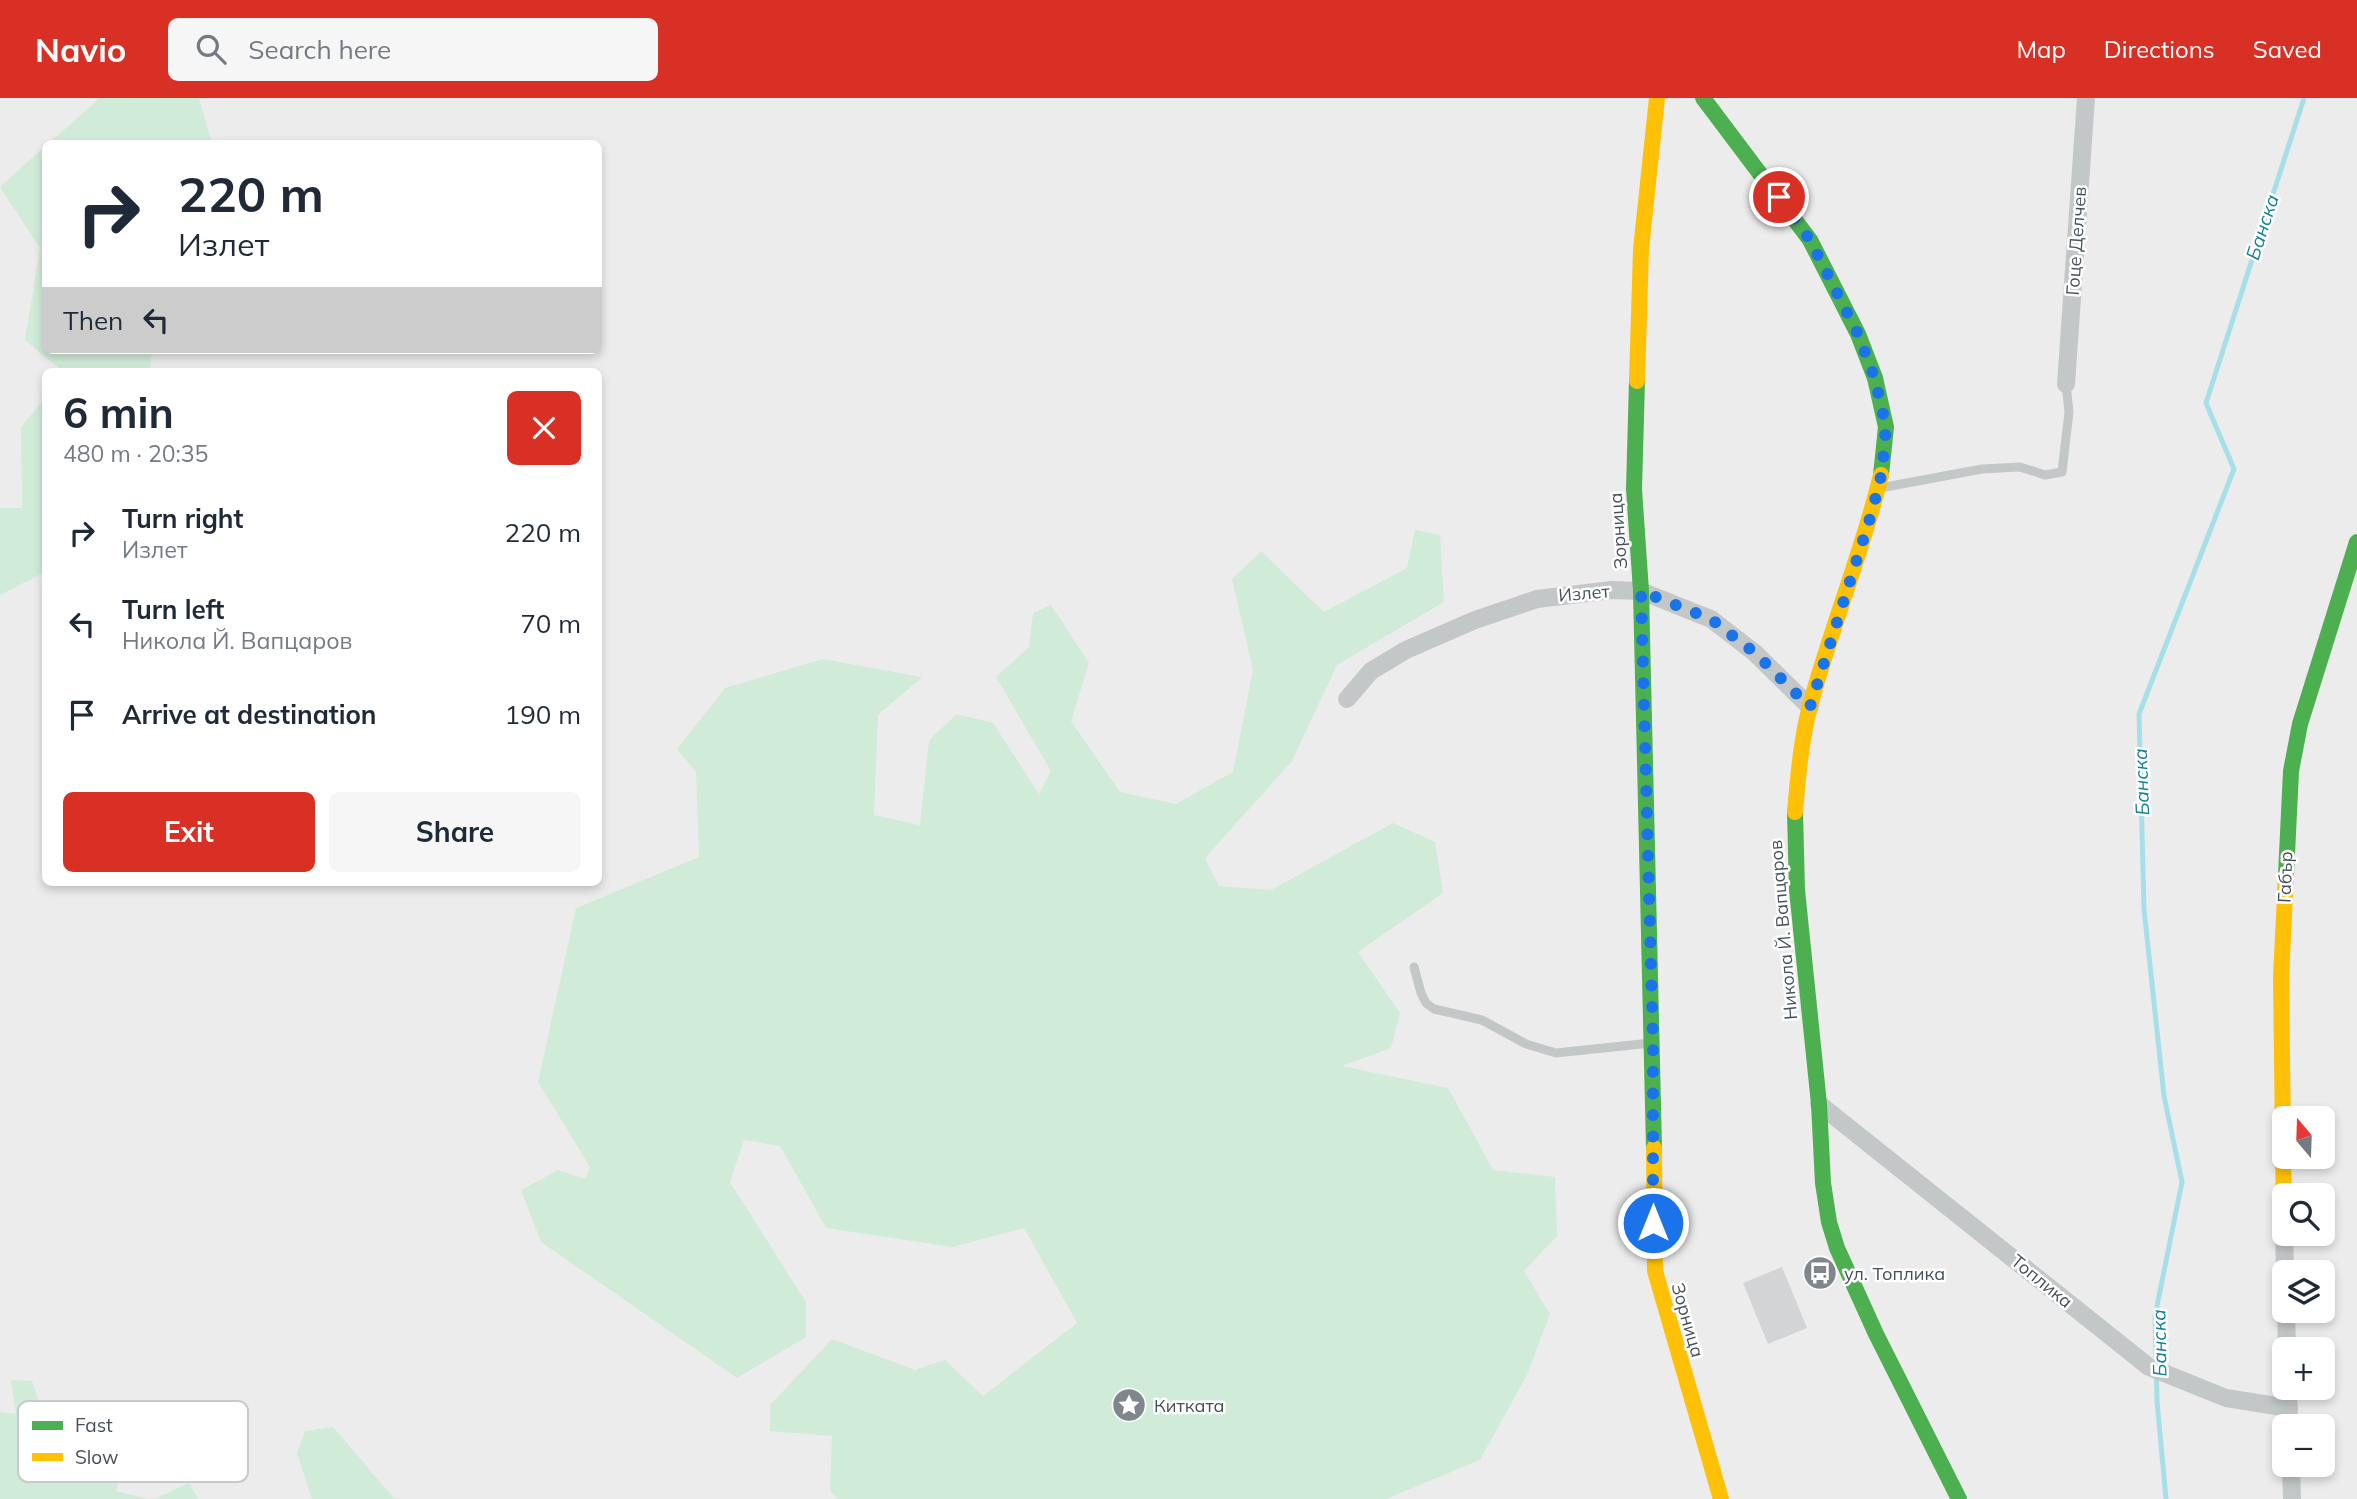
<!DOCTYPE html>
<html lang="en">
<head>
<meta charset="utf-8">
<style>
	:root { --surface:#fff; --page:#f6f6f7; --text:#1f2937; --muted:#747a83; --accent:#d93025 }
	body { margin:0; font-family:Mulish,sans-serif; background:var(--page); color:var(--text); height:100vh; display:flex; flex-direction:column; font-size:26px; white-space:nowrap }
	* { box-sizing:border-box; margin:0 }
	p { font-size:23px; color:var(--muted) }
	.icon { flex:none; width:38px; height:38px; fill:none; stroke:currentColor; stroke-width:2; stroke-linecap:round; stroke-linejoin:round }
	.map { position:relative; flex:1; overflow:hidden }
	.drawer { position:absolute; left:42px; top:270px; width:560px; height:518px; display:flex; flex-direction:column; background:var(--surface); border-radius:10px; box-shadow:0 4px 10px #0003 }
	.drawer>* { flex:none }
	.top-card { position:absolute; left:42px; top:42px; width:560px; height:214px; border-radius:10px; box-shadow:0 4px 10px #0003; background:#fff; color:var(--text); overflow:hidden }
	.needle { width:46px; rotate:341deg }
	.controls { position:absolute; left:2272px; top:1008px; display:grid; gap:14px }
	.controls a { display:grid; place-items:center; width:63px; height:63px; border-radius:10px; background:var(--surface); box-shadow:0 4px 10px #0003; font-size:35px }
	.pin { position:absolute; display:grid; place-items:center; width:60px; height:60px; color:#fff; margin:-30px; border:4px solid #fff; border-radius:50%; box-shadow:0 2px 7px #0007 }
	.me { position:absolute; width:77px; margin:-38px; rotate:0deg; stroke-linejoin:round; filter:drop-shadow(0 0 5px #0008) }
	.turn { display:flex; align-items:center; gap:24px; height:147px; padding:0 21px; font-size:32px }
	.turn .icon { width:91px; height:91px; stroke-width:2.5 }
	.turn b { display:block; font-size:49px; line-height:60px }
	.then { display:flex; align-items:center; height:66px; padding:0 21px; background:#0003; gap:14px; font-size:26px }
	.round { display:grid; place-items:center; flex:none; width:74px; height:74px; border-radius:10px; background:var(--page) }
	.head { display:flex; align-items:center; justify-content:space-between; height:119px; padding:0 21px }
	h1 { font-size:42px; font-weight:700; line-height:52px }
	.primary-button { display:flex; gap:14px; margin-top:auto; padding:14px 21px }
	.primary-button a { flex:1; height:80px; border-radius:10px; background:var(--accent); color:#fff; font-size:28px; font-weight:700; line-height:80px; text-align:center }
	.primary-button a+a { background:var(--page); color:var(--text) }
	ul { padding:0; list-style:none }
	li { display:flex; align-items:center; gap:21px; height:91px; padding:0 21px }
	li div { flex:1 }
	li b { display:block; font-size:26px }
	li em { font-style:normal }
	header { display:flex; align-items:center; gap:42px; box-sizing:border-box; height:98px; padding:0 35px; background:var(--accent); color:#fff }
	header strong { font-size:33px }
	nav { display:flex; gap:38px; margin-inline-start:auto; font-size:24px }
	.search { width:490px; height:63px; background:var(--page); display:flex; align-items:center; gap:18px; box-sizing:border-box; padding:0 24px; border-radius:10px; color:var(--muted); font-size:26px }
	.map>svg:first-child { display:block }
	.green { fill:#d1ebd9 }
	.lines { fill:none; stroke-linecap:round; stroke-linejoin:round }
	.stream { stroke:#a7dfe8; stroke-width:5 }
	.building { fill:#d3d4d5 }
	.lane { stroke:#c4c7c8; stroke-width:9 }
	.street { stroke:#c4c7c8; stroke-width:18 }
	.fast { stroke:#4caf50; stroke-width:16 }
	.slow { stroke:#ffc107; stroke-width:16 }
	.route { stroke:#1a73e8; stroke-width:12; stroke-dasharray:0 21.6 }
	.labels { text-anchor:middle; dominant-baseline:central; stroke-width:5; stroke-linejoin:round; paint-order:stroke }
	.street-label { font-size:18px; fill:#455058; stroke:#fff }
	.poi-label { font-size:18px; fill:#455058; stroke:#fff; text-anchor:start }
	.water-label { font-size:19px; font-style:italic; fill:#128296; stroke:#fff }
	.key { fill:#fff; stroke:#c7cacd; stroke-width:2 }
	.key-label { font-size:19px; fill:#455058 }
</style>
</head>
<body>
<header>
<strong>Navio</strong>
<div class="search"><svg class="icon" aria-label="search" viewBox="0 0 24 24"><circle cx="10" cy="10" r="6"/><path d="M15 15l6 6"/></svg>Search here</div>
<nav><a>Map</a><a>Directions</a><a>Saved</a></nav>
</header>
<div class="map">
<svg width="2357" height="1401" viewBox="0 0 2357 1401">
	<rect width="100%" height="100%" fill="#edecec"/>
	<g class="green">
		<polygon points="100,0 199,0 212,45 49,45"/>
		<polygon points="45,48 46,252 152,252 150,273 62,273 25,242 40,150 0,89"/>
		<polygon points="45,300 45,474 0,497 0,410 22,410 21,329"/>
		<polygon points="1415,432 1440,437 1444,504 1337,567 1292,663 1205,760 1219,788 1271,792 1393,725 1435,744 1443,795 1358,854 1400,915 1391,950 1342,968 1448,990 1493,1072 1555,1079 1557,1138 1524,1173 1550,1216 1527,1277 1480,1362 1386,1401 838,1401 830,1393 832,1338 770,1333 770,1307 832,1241 915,1272 945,1262 983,1298 1077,1225 1024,1130 953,1149 826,1130 780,1048 744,1042 730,1084 806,1204 806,1239 737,1280 541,1144 521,1092 558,1072 585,1081 590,1069 538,984 576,810 699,759 696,674 677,651 725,590 823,561 922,579 878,617 874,717 920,727 929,642 957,616 993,625 1039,696 1051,673 996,579 1029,549 1033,515 1051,507 1089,565 1071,623 1120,694 1176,706 1233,674 1253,572 1232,481 1261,453 1324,514 1407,470"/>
		<polygon points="11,1282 32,1283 48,1331 130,1344 116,1393 149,1401 0,1401 0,1314 16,1316"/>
		<polygon points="333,1329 393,1399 398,1401 312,1401 297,1355 305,1333"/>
		<polygon points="189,1385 198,1401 154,1401"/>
	</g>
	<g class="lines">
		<polyline class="stream" points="2166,1401 2157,1303 2155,1218 2182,1084 2164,998 2144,811 2139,616 2234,371 2206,305 2304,0"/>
	</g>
	<polygon class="building" points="1782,1169 1807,1230 1768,1246 1743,1185"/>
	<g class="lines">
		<g class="lane">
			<polyline points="1880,390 1982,371 2020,369 2045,377 2062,374 2069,314 2066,286"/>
			<polyline points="1414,869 1421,895 1426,905 1434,911 1482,922 1526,946 1556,955 1651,945"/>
		</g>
		<g class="street">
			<polyline points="2066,286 2086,0"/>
			<polyline points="1347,601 1371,573 1406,552 1475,522 1537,501 1612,492 1641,493 1711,521 1755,555 1810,609"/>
			<polyline points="1819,1006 2149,1269 2226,1300 2289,1310"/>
			<polyline points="2284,1136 2285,1174"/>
			<polyline points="2286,1213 2287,1251"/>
			<polyline points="2288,1290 2289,1328"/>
			<polyline points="2291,1367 2292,1401"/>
		</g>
		<g class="fast">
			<polyline points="1703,0 1810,142 1858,236 1875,280 1886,329 1881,377"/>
			<polyline points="1637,283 1634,391 1641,493 1654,1050"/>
			<polyline points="1795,714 1797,792 1819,1006 1823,1085 1829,1124 1837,1150 1876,1236 1959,1401"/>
			<polyline points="2286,777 2291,673 2300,626 2357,444"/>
		</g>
		<g class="slow">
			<polyline points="1637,283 1641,151 1657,0"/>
			<path d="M1795,714C1798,679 1801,642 1810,608C1831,530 1862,455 1881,377"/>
			<polyline points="1654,1050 1655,1173 1721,1401"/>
			<polyline points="2284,1123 2281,879 2286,777"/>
		</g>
	</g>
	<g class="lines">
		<polyline class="route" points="1653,1125 1653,945 1641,493 1711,521 1755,555 1810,609 1872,414 1882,374 1886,329 1875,281 1858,236 1810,142 1779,99"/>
	</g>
	<defs>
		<g id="bus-disc" transform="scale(1.75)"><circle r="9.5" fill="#80878c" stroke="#fff"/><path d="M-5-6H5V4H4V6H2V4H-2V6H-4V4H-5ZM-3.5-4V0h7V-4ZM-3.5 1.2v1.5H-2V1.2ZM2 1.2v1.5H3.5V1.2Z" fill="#fff"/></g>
		<g id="sight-disc" transform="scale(1.75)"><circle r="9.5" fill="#80878c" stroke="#fff"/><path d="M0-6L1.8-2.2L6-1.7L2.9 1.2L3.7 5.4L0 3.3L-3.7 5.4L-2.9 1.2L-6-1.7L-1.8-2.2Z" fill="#fff"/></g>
	</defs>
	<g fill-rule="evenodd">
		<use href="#bus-disc" x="1820" y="1175"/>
		<use href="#sight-disc" x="1129" y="1307"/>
	</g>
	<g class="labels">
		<g class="street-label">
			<text transform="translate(2076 143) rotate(-86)">Гоце Делчев</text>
			<text transform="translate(1618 433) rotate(-94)">Зорница</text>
			<text transform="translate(1584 495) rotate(-5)">Излет</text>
			<text transform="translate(2285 779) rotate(-88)">Габър</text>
			<text transform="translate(1783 832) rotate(-95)">Никола Й. Вапцаров</text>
			<text transform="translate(2042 1183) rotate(39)">Топлика</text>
			<text transform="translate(1688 1222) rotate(74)">Зорница</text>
		</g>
		<g class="poi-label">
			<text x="1844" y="1175">ул. Топлика</text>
			<text x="1154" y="1307">Китката</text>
		</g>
		<g class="water-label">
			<text transform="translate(2262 129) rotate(-72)">Банска</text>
			<text transform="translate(2141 684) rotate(-92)">Банска</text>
			<text transform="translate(2159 1245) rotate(-91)">Банска</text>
		</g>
	</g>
	<rect x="18" y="1303" width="230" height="81" rx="10" class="key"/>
	<rect x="32" y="1323" width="31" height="9" fill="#4caf50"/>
	<rect x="32" y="1355" width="31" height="8" fill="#ffc107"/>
	<g class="key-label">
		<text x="75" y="1334">Fast</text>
		<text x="75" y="1366">Slow</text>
	</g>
</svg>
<div class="controls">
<a><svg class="needle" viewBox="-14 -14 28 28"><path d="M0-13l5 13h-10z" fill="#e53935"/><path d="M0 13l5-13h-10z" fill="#747a83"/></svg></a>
<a><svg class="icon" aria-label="search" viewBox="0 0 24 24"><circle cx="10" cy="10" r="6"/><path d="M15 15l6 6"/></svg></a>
<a><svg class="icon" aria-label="layers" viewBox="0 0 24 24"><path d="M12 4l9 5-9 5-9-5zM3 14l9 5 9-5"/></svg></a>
<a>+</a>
<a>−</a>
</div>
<div class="pin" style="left:1779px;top:99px;background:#d93025"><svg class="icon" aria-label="arrive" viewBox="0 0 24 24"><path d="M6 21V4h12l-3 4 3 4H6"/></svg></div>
<svg class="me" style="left:1653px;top:1125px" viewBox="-20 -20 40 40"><circle r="17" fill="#1a73e8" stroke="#fff" stroke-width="3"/><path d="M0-11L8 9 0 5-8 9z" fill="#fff"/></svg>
<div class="top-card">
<div class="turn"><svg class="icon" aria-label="right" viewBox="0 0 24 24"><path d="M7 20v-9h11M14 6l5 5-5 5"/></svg><div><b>220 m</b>Излет</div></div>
<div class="then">Then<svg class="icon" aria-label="left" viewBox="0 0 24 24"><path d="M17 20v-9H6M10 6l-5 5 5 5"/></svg></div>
</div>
<section class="drawer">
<div class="head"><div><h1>6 min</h1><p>480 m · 20:35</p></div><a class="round" style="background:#d93025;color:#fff"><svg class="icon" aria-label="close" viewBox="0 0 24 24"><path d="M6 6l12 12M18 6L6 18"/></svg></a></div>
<ul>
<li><svg class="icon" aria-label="right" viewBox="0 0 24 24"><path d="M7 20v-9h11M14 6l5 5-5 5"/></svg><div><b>Turn right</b><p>Излет</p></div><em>220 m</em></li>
<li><svg class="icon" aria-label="left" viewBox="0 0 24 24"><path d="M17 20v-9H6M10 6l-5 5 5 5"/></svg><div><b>Turn left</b><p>Никола Й. Вапцаров</p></div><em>70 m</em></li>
<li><svg class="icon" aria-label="arrive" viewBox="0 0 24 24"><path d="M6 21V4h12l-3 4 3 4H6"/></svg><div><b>Arrive at destination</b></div><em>190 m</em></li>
</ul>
<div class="primary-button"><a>Exit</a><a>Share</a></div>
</section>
</div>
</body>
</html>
